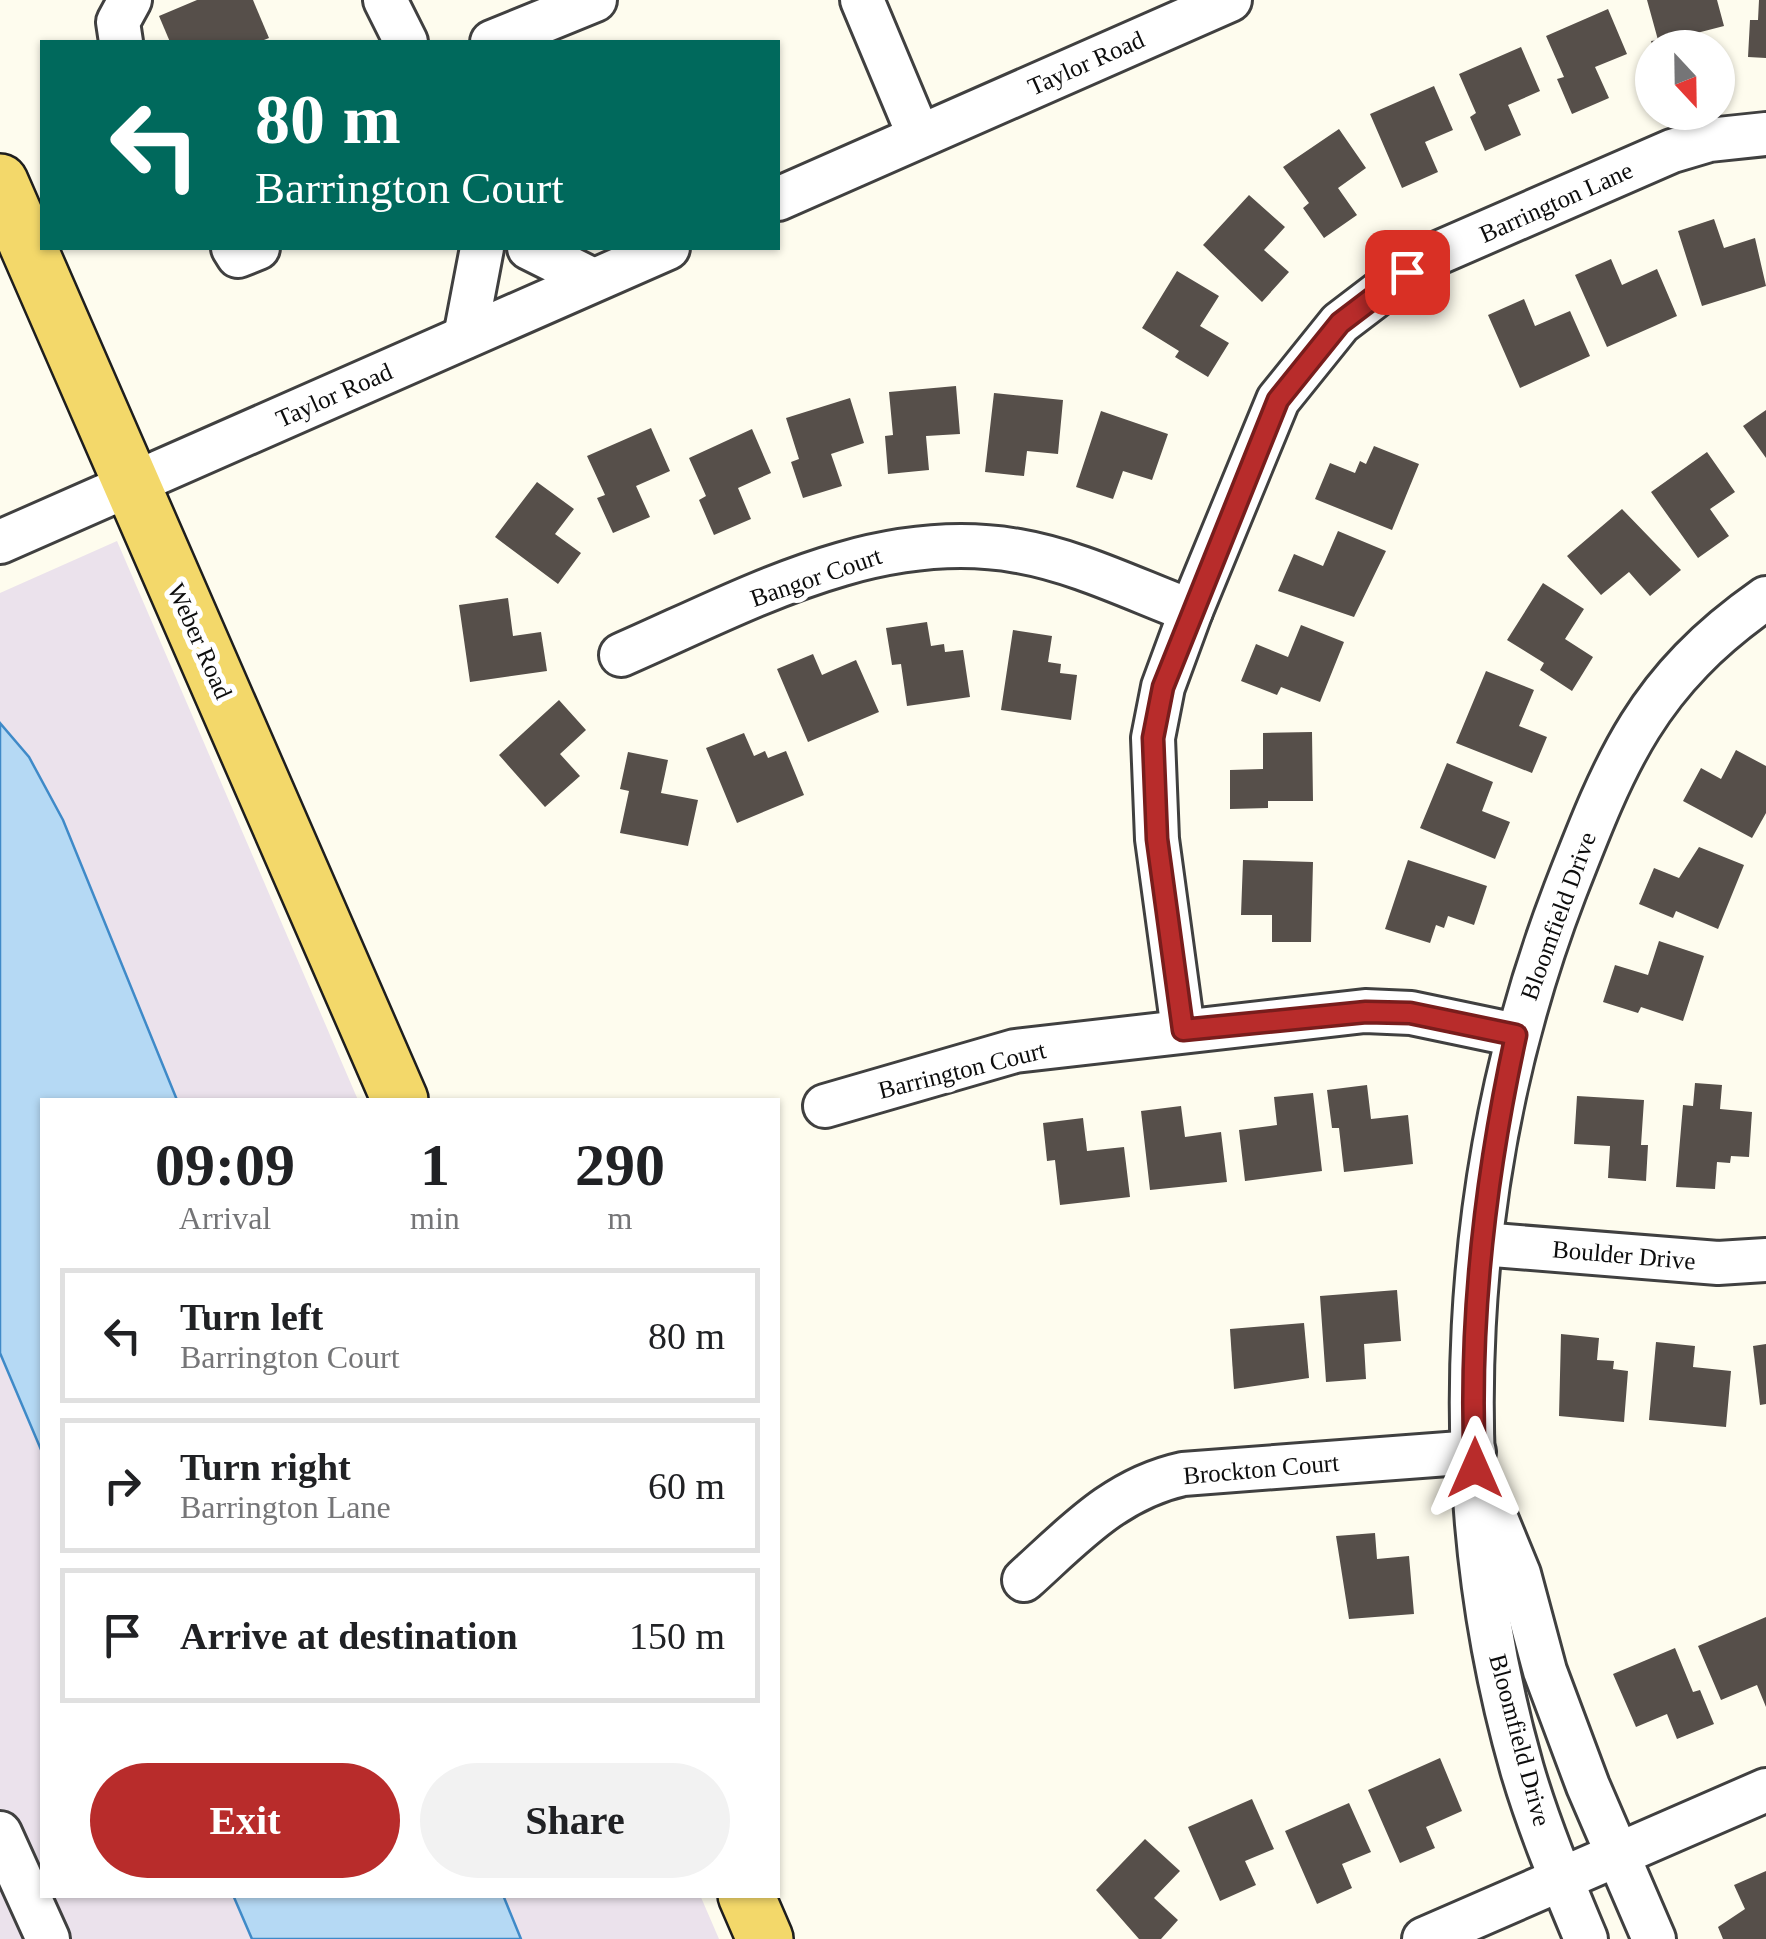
<!DOCTYPE html>
<html lang="en">
<head>
<meta charset="utf-8">
<style>
	:root { --surface:#fff; --page:#f2f2f2; --text:#202124; --muted:#757577; --line:#e0e0e0; --accent:#b82c2b }
	body { margin:0; font-family:"Times New Roman",serif; background:var(--page); color:var(--text); height:100vh; display:flex; flex-direction:column; font-size:38px; white-space:nowrap }
	* { box-sizing:border-box; margin:0 }
	p { font-size:32px; color:var(--muted) }
	.icon { flex:none; width:55px; height:55px; fill:none; stroke:currentColor; stroke-width:2; stroke-linecap:round; stroke-linejoin:round }
	.map { position:relative; flex:1; overflow:hidden }
	.panel { position:absolute; left:40px; top:1098px; width:740px; height:800px; display:flex; flex-direction:column; background:var(--surface); border-radius:0px; box-shadow:0 2px 8px #0004 }
	.panel>* { flex:none }
	.banner { position:absolute; left:40px; top:40px; width:740px; height:210px; border-radius:0px; box-shadow:0 2px 8px #0004; background:#00695c; color:#fff; overflow:hidden }
	.needle { width:65px; rotate:158deg }
	.controls { position:absolute; left:1635px; top:30px; display:grid; gap:20px }
	.controls a { display:grid; place-items:center; width:100px; height:100px; border-radius:50%; background:var(--surface); box-shadow:0 2px 8px #0004; font-size:50px }
	.pin { position:absolute; display:grid; place-items:center; width:85px; height:85px; color:#fff; margin:-42px; border-radius:20px; box-shadow:0 5px 15px #0006 }
	.me { position:absolute; width:110px; margin:-55px; rotate:0deg; stroke-linejoin:round; filter:drop-shadow(0 0 8px #0008) }
	.turn { display:flex; align-items:center; gap:35px; height:210px; padding:0 50px; font-size:45px }
	.turn .icon { width:130px; height:130px; stroke-width:2.5 }
	.turn b { display:block; font-size:70px; line-height:85px }
	.eta { display:flex; justify-content:space-evenly; align-items:center; height:170px; text-align:center }
	.eta b { font-size:60px; font-weight:600; line-height:70px }
	.button { display:flex; gap:20px; margin-top:auto; padding:20px 50px }
	.button a { flex:1; height:115px; border-radius:60px; background:var(--accent); color:#fff; font-size:40px; font-weight:600; line-height:115px; text-align:center }
	.button a+a { background:var(--page); color:var(--text) }
	ul { padding:0; list-style:none }
	li { display:flex; align-items:center; gap:30px; height:135px; margin:0 20px 15px; padding:0 30px; border:5px solid var(--line); border-radius:0px }
	li div { flex:1 }
	li b { display:block; font-size:38px }
	li em { font-style:normal }
	.map>svg:first-child { display:block }
	.industrial { fill:#ebe2ec }
	.water { fill:#b5d9f4; stroke:#3f8ac8; stroke-width:2.5 }
	.building { fill:#564f4a }
	.lines { fill:none; stroke-linecap:round; stroke-linejoin:round }
	.minor-casing { stroke:#404040; stroke-width:48 }
	.major-casing { stroke:#1e1e1e; stroke-width:60 }
	.minor { stroke:#fff; stroke-width:42 }
	.major { stroke:#f3d86a; stroke-width:55 }
	.route-casing { stroke:#781d1c; stroke-width:25 }
	.route { stroke:#b82c2b; stroke-width:18 }
	.labels { text-anchor:middle; dominant-baseline:central; stroke-width:10; stroke-linejoin:round; paint-order:stroke }
	.street-label { font-size:25px; fill:#0d0d0d; stroke:#fff }
</style>
</head>
<body>
<div class="map">
<svg width="1766" height="1939" viewBox="0 0 1766 1939">
	<rect width="100%" height="100%" fill="#fefcee"/>
	<polygon class="industrial" points="117,541 358,1100 42,1100 42,1895 700,1895 719,1939 0,1939 0,593"/>
	<g class="water">
		<polygon points="0,723 29,757 63,820 177,1100 42,1100 42,1452 0,1353"/>
		<polygon points="233,1895 503,1895 521,1939 252,1939"/>
	</g>
	<g class="building">
		<polygon points="197,0 253,0 269,38 259,42 170,42 159,16"/>
		<polygon points="1647,0 1717,0 1724,26 1693,34 1697,48 1653,48 1651,41 1658,40"/>
		<polygon points="1759,0 1766,0 1766,58 1748,57 1750,20 1758,20"/>
		<polygon points="1608,9 1627,54 1595,67 1609,98 1572,114 1557,79 1564,77 1546,36"/>
		<polygon points="1521,47 1540,91 1508,105 1521,135 1485,151 1470,117 1476,113 1459,74"/>
		<polygon points="1434,86 1453,130 1425,142 1438,172 1402,188 1370,114"/>
		<polygon points="1339,129 1366,168 1338,188 1357,215 1324,238 1303,208 1309,203 1283,167"/>
		<polygon points="1249,195 1285,227 1264,250 1289,272 1262,302 1203,245"/>
		<polygon points="1714,219 1724,248 1755,238 1766,286 1702,306 1678,231"/>
		<polygon points="1611,259 1622,285 1657,269 1677,316 1607,347 1575,275"/>
		<polygon points="1177,271 1219,296 1200,326 1229,343 1208,377 1175,357 1179,351 1142,328"/>
		<polygon points="1524,299 1535,326 1570,311 1590,356 1520,388 1488,315"/>
		<polygon points="956,386 960,434 926,436 929,470 888,474 885,436 893,435 889,392"/>
		<polygon points="994,393 1063,400 1058,454 1027,451 1024,476 985,472"/>
		<polygon points="850,398 864,443 831,454 842,486 803,498 791,462 799,459 786,418"/>
		<polygon points="1766,410 1766,458 1743,426"/>
		<polygon points="1101,411 1168,434 1152,480 1123,471 1113,499 1076,487"/>
		<polygon points="651,428 670,471 636,486 650,517 613,533 597,498 605,495 587,456"/>
		<polygon points="752,429 771,473 738,488 751,519 714,535 699,500 706,496 689,458"/>
		<polygon points="1374,446 1419,464 1392,530 1315,499 1330,463 1355,473 1360,461 1366,464"/>
		<polygon points="1707,452 1735,492 1710,509 1729,536 1698,558 1651,492"/>
		<polygon points="537,482 574,509 555,534 581,553 558,584 495,537"/>
		<polygon points="1622,509 1681,570 1650,596 1629,572 1601,595 1567,556"/>
		<polygon points="1338,531 1386,551 1354,617 1278,591 1294,554 1323,566"/>
		<polygon points="1543,583 1584,609 1565,639 1593,657 1572,691 1540,670 1544,663 1507,640"/>
		<polygon points="508,598 513,636 541,632 547,671 470,682 459,605"/>
		<polygon points="927,622 931,646 944,644 945,652 963,650 970,697 907,706 901,664 892,665 886,628"/>
		<polygon points="1301,625 1344,642 1320,702 1281,687 1277,695 1241,681 1256,644 1288,657"/>
		<polygon points="1013,630 1052,636 1048,662 1061,664 1060,673 1077,675 1071,720 1001,710"/>
		<polygon points="813,654 822,675 856,660 879,712 808,742 777,669"/>
		<polygon points="1486,671 1534,690 1519,726 1547,737 1532,773 1456,743"/>
		<polygon points="559,700 586,730 560,754 580,776 545,807 499,755"/>
		<polygon points="1312,732 1313,801 1268,801 1268,808 1230,809 1230,770 1263,769 1263,733"/>
		<polygon points="744,733 754,756 765,751 768,758 786,751 804,795 737,823 706,748"/>
		<polygon points="1736,750 1766,766 1766,813 1752,838 1683,801 1701,768 1721,779"/>
		<polygon points="628,752 668,760 661,793 698,800 688,846 620,833 629,791 620,789"/>
		<polygon points="1447,763 1493,782 1482,811 1510,822 1495,859 1420,828"/>
		<polygon points="1699,847 1744,865 1718,929 1676,911 1673,918 1639,904 1654,868 1679,878"/>
		<polygon points="1243,860 1313,862 1311,942 1272,942 1272,915 1241,915"/>
		<polygon points="1408,860 1487,886 1474,925 1448,916 1444,928 1436,925 1430,943 1385,929"/>
		<polygon points="1659,941 1704,956 1683,1021 1641,1007 1638,1013 1603,1002 1615,965 1648,975"/>
		<polygon points="1695,1083 1722,1085 1720,1109 1752,1112 1749,1157 1731,1156 1730,1163 1717,1162 1715,1189 1676,1187 1683,1105 1693,1106"/>
		<polygon points="1367,1085 1371,1119 1408,1115 1413,1164 1344,1172 1339,1128 1332,1128 1327,1090"/>
		<polygon points="1313,1093 1322,1171 1245,1181 1239,1130 1277,1125 1274,1097"/>
		<polygon points="1577,1096 1644,1100 1641,1145 1648,1145 1646,1181 1608,1178 1610,1146 1574,1144"/>
		<polygon points="1181,1106 1185,1137 1221,1132 1227,1182 1150,1190 1141,1111"/>
		<polygon points="1083,1118 1087,1151 1124,1147 1130,1197 1060,1205 1055,1160 1047,1161 1043,1123"/>
		<polygon points="1397,1290 1401,1341 1364,1344 1366,1379 1326,1382 1320,1296"/>
		<polygon points="1304,1323 1309,1378 1234,1389 1230,1329"/>
		<polygon points="1561,1334 1599,1338 1597,1360 1614,1361 1613,1369 1628,1371 1624,1422 1559,1416"/>
		<polygon points="1656,1342 1695,1346 1693,1367 1731,1371 1726,1427 1649,1420"/>
		<polygon points="1766,1344 1766,1404 1760,1405 1753,1346"/>
		<polygon points="1375,1533 1377,1559 1409,1556 1414,1614 1349,1619 1336,1536"/>
		<polygon points="1766,1617 1766,1707 1757,1685 1721,1700 1698,1646"/>
		<polygon points="1675,1648 1693,1692 1700,1690 1714,1724 1677,1739 1667,1714 1636,1727 1613,1674"/>
		<polygon points="1440,1758 1462,1811 1426,1827 1435,1848 1400,1863 1368,1790"/>
		<polygon points="1252,1799 1274,1849 1245,1861 1256,1885 1220,1901 1188,1827"/>
		<polygon points="1349,1803 1371,1852 1342,1864 1352,1888 1317,1904 1285,1831"/>
		<polygon points="1145,1839 1180,1871 1154,1898 1178,1920 1161,1939 1139,1939 1096,1890"/>
		<polygon points="1766,1871 1766,1939 1723,1939 1718,1927 1745,1909 1734,1885"/>
	</g>
	<g class="lines">
		<g class="minor-casing">
			<g id="minor">
				<polyline points="385,0 406,42"/>
				<polyline points="862,0 919,136"/>
				<polyline points="121,42 118,22 130,0"/>
				<polyline points="492,42 595,0"/>
				<polyline points="778,199 1230,0"/>
				<polyline points="233,248 238,256 258,248"/>
				<polyline points="529,248 593,280"/>
				<polyline points="465,337 482,248"/>
				<polyline points="0,542 668,248"/>
				<path d="M621,655C747,600 876,526 1018,551C1077,561 1135,590 1191,611"/>
				<polyline points="1183,1030 1157,839 1153,738 1163,687 1191,611 1278,400 1340,323 1407,272 1438,253 1672,151 1709,140 1766,134"/>
				<polyline points="825,1106 1015,1051 1365,1011 1411,1013 1516,1035"/>
				<polyline points="1481,1244 1718,1263 1766,1260"/>
				<polyline points="1489,1501 1519,1574 1545,1671 1588,1786 1654,1939"/>
				<path d="M1024,1580C1074,1535 1115,1489 1183,1474L1474,1452"/>
				<polyline points="0,1833 48,1939"/>
				<polyline points="1424,1939 1766,1790"/>
				<path d="M1586,1939C1563,1884 1539,1827 1522,1769C1441,1486 1460,1164 1565,891C1616,760 1646,682 1766,598"/>
			</g>
		</g>
		<g class="major-casing">
			<g id="major">
				<polyline points="0,182 400,1100"/>
				<polyline points="746,1895 765,1939"/>
			</g>
		</g>
		<use href="#minor" class="minor"/>
		<use href="#major" class="major"/>
	</g>
	<g class="lines">
		<g class="route-casing">
			<path id="route" d="M1407,272L1340,323L1278,400L1163,687L1153,738L1157,839L1183,1030L1366,1012L1410,1013L1516,1035C1485,1177 1468,1322 1475,1468"/>
		</g>
		<use href="#route" class="route"/>
	</g>
	<g class="labels">
		<g class="street-label">
			<text transform="translate(1086 63) rotate(-24)">Taylor Road</text>
			<text transform="translate(1556 202) rotate(-24)">Barrington Lane</text>
			<text transform="translate(334 395) rotate(-24)">Taylor Road</text>
			<text transform="translate(816 577) rotate(-19)">Bangor Court</text>
			<text transform="translate(200 641) rotate(66)">Weber Road</text>
			<text transform="translate(1558 916) rotate(-70)">Bloomfield Drive</text>
			<text transform="translate(962 1070) rotate(-14)">Barrington Court</text>
			<text transform="translate(1624 1255) rotate(5)">Boulder Drive</text>
			<text transform="translate(1261 1469) rotate(-5)">Brockton Court</text>
			<text transform="translate(1520 1740) rotate(75)">Bloomfield Drive</text>
		</g>
	</g>
</svg>
<div class="controls">
<a><svg class="needle" viewBox="-14 -14 28 28"><path d="M0-13l5 13h-10z" fill="#e53935"/><path d="M0 13l5-13h-10z" fill="#757577"/></svg></a>
</div>
<div class="pin" style="left:1407px;top:272px;background:#d93025"><svg class="icon" aria-label="arrive" viewBox="0 0 24 24"><path d="M6 21V4h12l-3 4 3 4H6"/></svg></div>
<svg class="me" style="left:1475px;top:1468px" viewBox="-20 -20 40 40"><path d="M0-17L14 15 0 8-14 15z" fill="#b82c2b" stroke="#fff" stroke-width="4"/></svg>
<div class="banner">
<div class="turn"><svg class="icon" aria-label="left" viewBox="0 0 24 24"><path d="M17 20v-9H6M10 6l-5 5 5 5"/></svg><div><b>80 m</b>Barrington Court</div></div>
</div>
<section class="panel">
<div class="eta">
<div><b>09:09</b><p>Arrival</p></div>
<div><b>1</b><p>min</p></div>
<div><b>290</b><p>m</p></div>
</div>
<ul>
<li><svg class="icon" aria-label="left" viewBox="0 0 24 24"><path d="M17 20v-9H6M10 6l-5 5 5 5"/></svg><div><b>Turn left</b><p>Barrington Court</p></div><em>80 m</em></li>
<li><svg class="icon" aria-label="right" viewBox="0 0 24 24"><path d="M7 20v-9h11M14 6l5 5-5 5"/></svg><div><b>Turn right</b><p>Barrington Lane</p></div><em>60 m</em></li>
<li><svg class="icon" aria-label="arrive" viewBox="0 0 24 24"><path d="M6 21V4h12l-3 4 3 4H6"/></svg><div><b>Arrive at destination</b></div><em>150 m</em></li>
</ul>
<div class="button"><a>Exit</a><a>Share</a></div>
</section>
</div>
</body>
</html>
